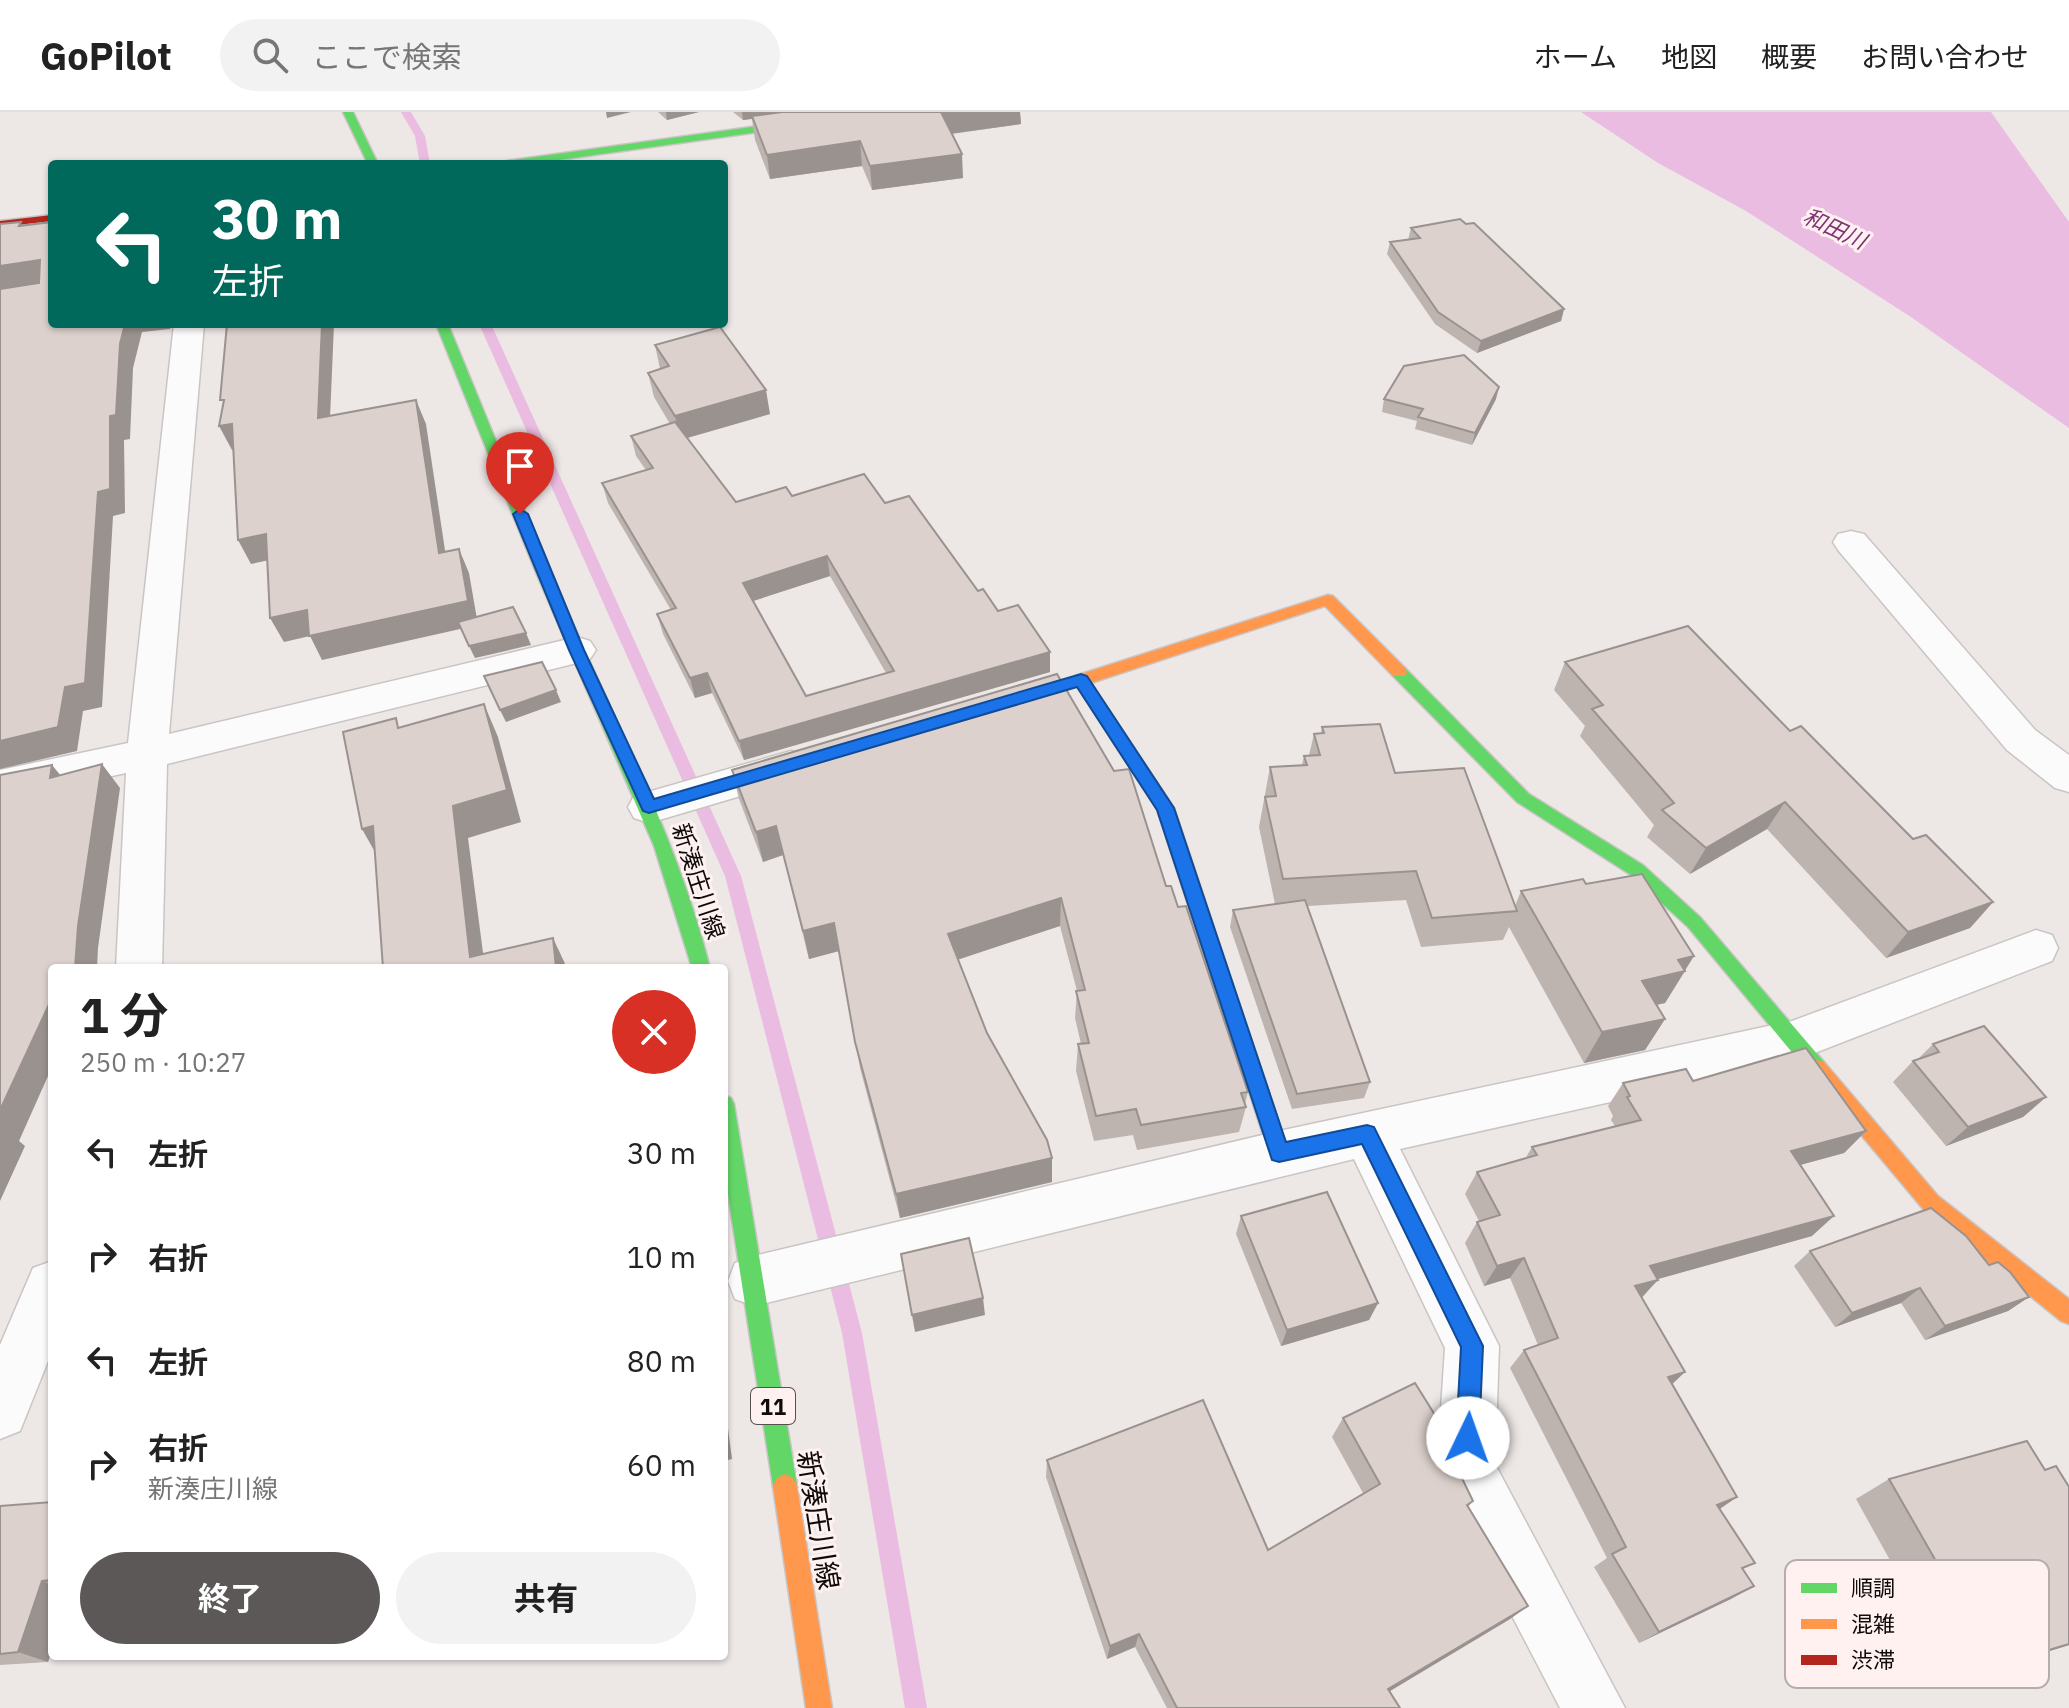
<!DOCTYPE html>
<html lang="ja">
<head>
<meta charset="utf-8">
<style>
	:root { --surface:#fff; --page:#f2f2f2; --text:#222; --muted:#767676; --line:#e0e0e0; --accent:#5d5858 }
	body { margin:0; font-family:"IBM Plex Sans","Noto Sans JP",sans-serif; background:var(--page); color:var(--text); height:100vh; display:flex; flex-direction:column; font-size:30px; white-space:nowrap }
	* { box-sizing:border-box; margin:0 }
	p { font-size:26px; color:var(--muted) }
	.icon { flex:none; width:44px; height:44px; fill:none; stroke:currentColor; stroke-width:2; stroke-linecap:round; stroke-linejoin:round }
	.map { position:relative; flex:1; overflow:hidden }
	.panel { position:absolute; left:48px; top:852px; width:680px; height:696px; display:flex; flex-direction:column; background:var(--surface); border-radius:8px; box-shadow:0 2px 6px #0004 }
	.panel>* { flex:none }
	.banner { position:absolute; left:48px; top:48px; width:680px; height:168px; border-radius:8px; box-shadow:0 2px 6px #0004; background:#00695c; color:#fff; overflow:hidden }
	.pin { position:absolute; display:grid; place-items:center; width:68px; height:68px; color:#fff; margin:-82px -34px; border-radius:50% 50% 50% 0; rotate:-45deg; box-shadow:0 0 8px #0007 }
	.pin .icon { rotate:45deg }
	.me { position:absolute; width:88px; margin:-44px; rotate:3deg; stroke-linejoin:round; filter:drop-shadow(0 0 6px #0008) }
	.turn { display:flex; align-items:center; gap:28px; height:168px; padding:0 32px; font-size:36px }
	.turn .icon { width:104px; height:104px; stroke-width:2.5 }
	.turn b { display:block; font-size:56px; line-height:68px }
	.round { display:grid; place-items:center; flex:none; width:84px; height:84px; border-radius:42px; background:var(--page) }
	.head { display:flex; align-items:center; justify-content:space-between; height:136px; padding:0 32px }
	h1 { font-size:48px; font-weight:700; line-height:60px }
	.primary-button { display:flex; gap:16px; margin-top:auto; padding:16px 32px }
	.primary-button a { flex:1; height:92px; border-radius:48px; background:var(--accent); color:#fff; font-size:32px; font-weight:700; line-height:92px; text-align:center }
	.primary-button a+a { background:var(--page); color:var(--text) }
	ul { padding:0; list-style:none }
	li { display:flex; align-items:center; gap:24px; height:104px; padding:0 32px }
	li div { flex:1 }
	li b { display:block; font-size:30px }
	li em { font-style:normal }
	header { display:flex; align-items:center; gap:48px; box-sizing:border-box; height:112px; padding:0 40px; background:var(--surface); border-bottom:2px solid var(--line) }
	header strong { font-size:38px }
	nav { display:flex; gap:44px; margin-inline-start:auto; font-size:28px }
	.search { width:560px; height:72px; background:var(--page); display:flex; align-items:center; gap:20px; box-sizing:border-box; padding:0 28px; border-radius:44px; color:var(--muted); font-size:30px }
	.map>svg:first-child { display:block }
	.water { fill:#ebbce1 }
	.lines { fill:none; stroke-linecap:round; stroke-linejoin:round }
	.stream { fill:#ebbce1; fill-rule:evenodd }
	.street-casing { stroke:#cac5c4; stroke-width:3 }
	.fast-casing { stroke:#cac5c4; stroke-width:3 }
	.slow-casing { stroke:#cac5c4; stroke-width:3 }
	.jam-casing { stroke:#cac5c4; stroke-width:3 }
	.street { fill:#fcfbfb; fill-rule:evenodd }
	.fast { fill:#63d668; fill-rule:evenodd }
	.slow { fill:#ff974d; fill-rule:evenodd }
	.jam { fill:#b3261e; fill-rule:evenodd }
	.wall { fill:#bdb4af; fill-rule:evenodd }
	.shaded-wall { fill:#9a928f }
	.building { fill:#dcd1cc; stroke:#9a928f; stroke-width:2; fill-rule:evenodd }
	.route { fill:#1a73e8; stroke:#114b97; stroke-width:2 }
	.labels { text-anchor:middle; dominant-baseline:central; stroke-width:6; stroke-linejoin:round; paint-order:stroke }
	.far-water-label { font-size:22px; font-style:italic; fill:#7e3476; stroke:#fef1f0 }
	.shield { fill:#fef1f0; stroke:#575050; stroke-width:2 }
	.shield-label { font-size:22px; font-weight:bold; fill:#0f0b0b }
	.street-label { font-size:24px; fill:#0f0b0b; stroke:#fef1f0 }
	.near-street-label { font-size:28px; fill:#0f0b0b; stroke:#fef1f0 }
	.key { fill:#fef1f0; stroke:#b6acab; stroke-width:2 }
	.key-label { font-size:22px; fill:#0f0b0b }
</style>
</head>
<body>
<header>
<strong>GoPilot</strong>
<div class="search"><svg class="icon" aria-label="search" viewBox="0 0 24 24"><circle cx="10" cy="10" r="6"/><path d="M15 15l6 6"/></svg>ここで検索</div>
<nav><a>ホーム</a><a>地図</a><a>概要</a><a>お問い合わせ</a></nav>
</header>
<div class="map">
<svg width="2069" height="1596" viewBox="0 0 2069 1596">
	<rect width="100%" height="100%" fill="#ede7e6"/>
	<polygon class="water" points="1581,0 1991,0 2069,110 2069,316 1911,205 1746,99 1658,51"/>
	<g class="lines">
		<g class="stream">
			<polygon points="401,0 411,0 425,24 430,52 420,52 415,24"/>
			<polygon points="479,212 491,212 741,764 862,1221 927,1596 905,1596 842,1221 725,764"/>
		</g>
		<g class="street-casing">
			<g id="street">
				<polygon points="174,212 204,212 169,622 577,525 590,529 596,538 590,547 577,551 167,652 162,856 116,856 126,661 0,688 0,658 128,631"/>
				<polygon points="1851,419 1864,422 2035,618 2069,643 2069,680 2055,676 2007,638 1838,438 1833,430 1838,422"/>
				<polygon points="791,639 805,643 811,654 805,665 649,711 634,706 628,695 634,684"/>
				<polygon points="2036,818 2052,823 2058,836 2052,849 1794,949 1400,1037 1499,1234 1495,1352 1625,1596 1560,1596 1446,1377 1437,1357 1445,1236 1354,1047 754,1194 735,1187 728,1169 735,1151 754,1144 1279,1019 1792,909"/>
				<polygon points="52,1149 52,1239 20,1319 0,1327 0,1233 33,1156"/>
			</g>
		</g>
		<g class="fast-casing">
			<g id="fast">
				<polygon points="343,0 353,0 378,52 368,52"/>
				<polygon points="859,0 886,0 881,3 530,52 502,52 507,49"/>
				<path d="M436,212H448C492,318 534,425 581,530C629,638 681,741 710,856H692L654,734L535,458Z"/>
				<polygon points="1399,555 1405,556 1529,682 1643,753 1700,805 1824,950 1827,956 1824,962 1817,964 1810,962 1688,815 1631,763 1517,690 1393,564 1391,560 1393,556"/>
				<polygon points="1150,667 1156,669 1174,696 1289,1041 1286,1047 1279,1050 1272,1047 1269,1041 1157,697 1142,673"/>
				<polygon points="724,983 731,986 734,992 797,1374 793,1382 785,1386 777,1382 773,1374 724,1056"/>
			</g>
		</g>
		<g class="slow-casing">
			<g id="slow">
				<polygon points="1328,483 1333,484 1405,556 1407,560 1405,564 1393,564 1325,494 1091,571 1156,669 1158,673 1156,677 1144,677 1073,568 1075,564"/>
				<polygon points="1817,948 1824,950 1938,1084 2069,1187 2069,1212 2061,1209 1924,1098 1810,962 1807,956 1810,950"/>
				<polygon points="785,1362 793,1366 797,1374 832,1596 806,1596 773,1374 777,1366"/>
			</g>
		</g>
		<g class="jam-casing">
			<polygon id="jam" points="52,103 52,109 0,115 0,109"/>
		</g>
		<use href="#street" class="street"/>
		<use href="#fast" class="fast"/>
		<use href="#slow" class="slow"/>
		<use href="#jam" class="jam"/>
	</g>
	<g class="wall">
		<polygon points="658,0 699,0 667,8"/>
		<polygon points="733,0 1020,0 1021,12 952,22 963,66 872,78 862,54 770,67 755,28 752,7 743,8"/>
		<polygon points="1411,116 1564,197 1561,209 1477,241 1435,212 1387,142 1390,130 1408,128"/>
		<path d="M655,233L770,302L687,326L736,390L792,384L885,391L998,499L1050,560L744,648L712,581L695,586L663,522L657,502L671,498L608,391L602,371L646,358L636,344L631,324L670,312L654,285L648,261L660,257ZM830,464L886,561L806,584L753,489Z"/>
		<polygon points="1384,287 1496,287 1472,333 1415,317 1417,309 1382,300"/>
		<polygon points="1565,550 1790,619 1913,727 1993,790 1970,816 1886,846 1767,717 1690,762 1647,725 1654,713 1580,624 1585,614 1554,578"/>
		<polygon points="1322,615 1395,661 1515,794 1521,779 1586,772 1685,859 1665,891 1656,893 1665,907 1645,938 1584,951 1509,815 1503,828 1421,835 1406,788 1308,794 1370,970 1364,986 1292,997 1230,815 1233,798 1275,792 1259,715 1270,655 1302,653 1304,644 1309,643 1314,622 1321,621"/>
		<polygon points="732,658 1166,774 1178,795 1248,980 1245,992 1246,995 1239,1020 1137,1038 1133,1023 1094,1029 1076,959 1078,932 1081,932 1075,906 1077,879 1060,814 958,847 987,921 1052,1046 1052,1070 900,1106 860,956 839,839 809,847 783,743 763,750 739,687"/>
		<polygon points="1933,932 2046,985 2023,1005 1946,1034 1893,970 1913,949 1918,947"/>
		<polygon points="1693,969 1866,1019 1844,1041 1800,1053 1812,1124 1658,1167 1642,1186 1672,1272 1737,1385 1720,1397 1755,1451 1743,1457 1754,1474 1639,1531 1594,1455 1607,1446 1510,1256 1524,1238 1538,1233 1510,1166 1484,1174 1465,1131 1477,1110 1479,1109 1465,1082 1477,1060 1525,1047 1532,1035 1615,1014 1611,1008 1613,1004 1608,994 1623,971"/>
		<polygon points="1241,1104 1378,1191 1369,1208 1281,1234 1236,1122"/>
		<polygon points="1810,1139 1989,1153 2029,1185 2008,1199 1925,1228 1901,1191 1835,1215 1794,1154"/>
		<polygon points="1343,1306 1448,1324 1444,1329 1473,1389 1468,1395 1528,1494 1510,1507 1390,1579 1400,1596 1167,1596 1135,1535 1107,1547 1046,1365 1047,1348 1268,1438 1363,1381 1332,1325"/>
		<polygon points="1889,1367 2069,1375 2069,1533 1956,1567 1856,1387"/>
		<polygon points="52,1390 52,1537 48,1550 0,1553 0,1394"/>
	</g>
	<g class="shaded-wall">
		<polygon points="606,0 631,0 607,6"/>
		<polygon points="666,0 699,0 667,8"/>
		<polygon points="742,0 804,0 743,8"/>
		<polygon points="940,0 1020,0 1021,12 941,23"/>
		<polygon points="860,29 862,54 770,67 767,43"/>
		<polygon points="962,42 963,66 872,78 870,54"/>
		<polygon points="40,148 52,168 0,180 0,154"/>
		<polygon points="1564,197 1561,209 1477,241 1481,229"/>
		<polygon points="125,212 173,212 170,217 142,220 133,256 130,327 124,328 125,401 113,404 102,595 83,599 77,639 0,657 0,629 65,575 98,380 120,232"/>
		<polygon points="322,212 334,212 329,330 318,306"/>
		<polygon points="1499,275 1496,287 1472,333 1475,321"/>
		<polygon points="766,278 770,302 680,328 675,304"/>
		<polygon points="416,288 426,312 449,465 439,441"/>
		<polygon points="232,312 244,336 232,338 219,314"/>
		<polygon points="266,422 279,446 251,452 238,428"/>
		<polygon points="459,437 469,461 478,513 322,548 310,524 284,530 270,506"/>
		<polygon points="827,444 830,464 747,491 743,471"/>
		<polygon points="526,521 531,533 475,546 469,534"/>
		<polygon points="1050,540 1050,560 744,648 739,629"/>
		<polygon points="707,561 712,581 695,586 690,566"/>
		<polygon points="556,578 561,590 506,610 500,598"/>
		<polygon points="484,592 498,625 521,710 468,726 485,856 470,845 453,694"/>
		<polygon points="102,652 120,676 98,836 97,856 75,856 78,814"/>
		<polygon points="52,653 71,676 50,666"/>
		<polygon points="1785,690 1767,717 1690,762 1706,736"/>
		<polygon points="373,714 380,749 362,717"/>
		<polygon points="776,714 783,743 763,750 756,720"/>
		<polygon points="1061,786 1060,814 951,850 948,822"/>
		<polygon points="1993,790 1970,816 1886,846 1908,820"/>
		<polygon points="834,811 839,839 809,847 803,819"/>
		<polygon points="553,826 567,856 556,856"/>
		<polygon points="1694,844 1665,891 1623,900 1642,869 1678,848"/>
		<polygon points="52,886 52,955 19,1029 25,1034 0,1089 0,998"/>
		<polygon points="1665,907 1645,938 1584,951 1602,920"/>
		<polygon points="2046,985 2023,1005 1946,1034 1968,1015"/>
		<polygon points="1866,1019 1844,1041 1771,1061 1791,1039"/>
		<polygon points="1052,1046 1052,1070 900,1106 896,1082"/>
		<polygon points="1834,1104 1812,1124 1633,1174 1650,1154"/>
		<polygon points="1524,1146 1510,1166 1484,1174 1497,1154"/>
		<polygon points="1658,1168 1640,1187 1635,1174"/>
		<polygon points="1920,1176 1901,1191 1835,1215 1852,1201"/>
		<polygon points="2029,1185 2008,1199 1925,1228 1945,1214"/>
		<polygon points="983,1186 985,1203 915,1220 912,1203"/>
		<polygon points="1378,1191 1369,1208 1281,1234 1287,1218"/>
		<polygon points="1685,1260 1666,1278 1668,1265"/>
		<polygon points="724,1297 726,1301 732,1347 724,1349"/>
		<polygon points="1737,1385 1715,1400 1717,1393"/>
		<polygon points="42,1469 52,1473 52,1537 48,1550 18,1540"/>
		<polygon points="1754,1474 1731,1487 1639,1531 1659,1520"/>
		<polygon points="1528,1494 1510,1507 1375,1588 1388,1577"/>
		<polygon points="1139,1522 1135,1535 1107,1547 1110,1534"/>
		<polygon points="2069,1532 2069,1533 1956,1567 1996,1554"/>
	</g>
	<g class="building">
		<polygon points="782,0 941,0 962,42 870,54 860,29 767,43 752,4"/>
		<polygon points="1460,107 1466,112 1474,111 1564,197 1481,229 1438,200 1390,130 1420,126 1411,116"/>
		<polygon points="21,110 19,114 52,110 52,212 125,212 120,232 116,303 110,304 110,377 98,380 85,571 65,575 58,615 0,629 0,177 39,171 40,148 0,154 0,112"/>
		<polygon points="227,212 322,212 318,306 416,288 439,441 459,437 468,489 309,524 307,498 270,506 266,422 238,428 232,312 219,314 224,288 220,288"/>
		<polygon points="720,215 766,278 675,304 648,261 669,254 655,233"/>
		<polygon points="1464,243 1499,275 1475,321 1418,305 1423,297 1384,287 1404,254"/>
		<path d="M675,310L736,390L786,375L792,384L864,362L885,391L909,384L978,479L983,477L998,499L1018,493L1050,540L739,629L707,561L690,566L657,502L676,496L602,371L653,356L631,324ZM827,444L894,559L806,584L743,471Z"/>
		<polygon points="513,495 526,521 469,534 458,510"/>
		<polygon points="1688,514 1790,619 1801,614 1913,727 1926,723 1993,790 1908,820 1785,690 1706,736 1662,698 1674,691 1592,597 1603,593 1565,550"/>
		<polygon points="542,550 556,578 500,598 484,564"/>
		<polygon points="1057,562 1114,659 1129,657 1166,774 1171,774 1178,795 1186,794 1248,980 1241,981 1246,995 1141,1013 1136,997 1096,1004 1078,932 1089,931 1076,879 1085,878 1061,786 948,822 987,921 1047,1028 1052,1046 896,1082 855,930 834,811 803,819 776,714 756,720 732,658"/>
		<polygon points="484,592 507,678 453,694 470,845 553,826 556,856 383,856 373,714 362,717 343,620 396,606 398,616"/>
		<polygon points="1380,612 1395,661 1464,656 1517,799 1432,806 1416,759 1283,767 1265,685 1276,684 1270,655 1307,653 1304,644 1320,643 1314,622 1324,621 1322,615"/>
		<polygon points="102,652 78,814 75,856 52,856 52,886 0,998 0,663 52,653 50,666"/>
		<polygon points="1642,762 1694,844 1678,848 1685,859 1642,869 1665,907 1602,920 1521,779 1583,767 1586,772"/>
		<polygon points="1305,788 1370,970 1297,982 1233,798"/>
		<polygon points="1984,914 2046,985 1968,1015 1913,949 1939,940 1933,932"/>
		<polygon points="1806,936 1866,1019 1791,1039 1834,1104 1650,1154 1658,1168 1635,1174 1685,1260 1668,1265 1737,1385 1717,1393 1755,1451 1742,1456 1754,1474 1659,1520 1612,1442 1626,1435 1524,1238 1558,1226 1524,1146 1497,1154 1477,1110 1500,1103 1477,1060 1537,1043 1532,1035 1641,1008 1627,985 1630,984 1623,971 1686,957 1693,969"/>
		<polygon points="1327,1080 1378,1191 1287,1218 1241,1104"/>
		<polygon points="1931,1096 1966,1124 1989,1153 1998,1150 2010,1160 2029,1185 1945,1214 1920,1176 1852,1201 1810,1139"/>
		<polygon points="969,1126 983,1186 912,1203 901,1142"/>
		<polygon points="1415,1271 1448,1324 1443,1327 1473,1389 1467,1393 1528,1494 1388,1577 1400,1596 1177,1596 1139,1522 1110,1534 1047,1348 1203,1288 1268,1438 1380,1372 1343,1306"/>
		<polygon points="2027,1329 2045,1358 2056,1354 2069,1375 2069,1532 1996,1554 1889,1367"/>
		<polygon points="52,1390 52,1468 42,1469 18,1540 0,1542 0,1394"/>
	</g>
	<polygon class="route" points="520,397 528,402 584,538 654,687 1081,562 1087,564 1174,696 1286,1030 1367,1013 1374,1015 1483,1234 1479,1326 1476,1334 1468,1338 1460,1334 1456,1326 1461,1235 1362,1032 1279,1050 1272,1048 1157,698 1077,575 649,701 643,699 569,538 513,402"/>
	<g class="labels">
		<g class="far-water-label">
			<text transform="translate(1835 116) rotate(25)">和田川</text>
		</g>
		<rect class="shield" x="751" y="1276" width="44" height="36" rx="6"/>
		<g class="shield-label">
			<text x="773" y="1294">11</text>
		</g>
		<g class="street-label">
			<text transform="translate(699 769) rotate(72)">新湊庄川線</text>
		</g>
		<g class="near-street-label">
			<text transform="translate(819 1408) rotate(81)">新湊庄川線</text>
		</g>
	</g>
	<rect x="1785" y="1448" width="264" height="128" rx="12" class="key"/>
	<rect x="1801" y="1471" width="36" height="10" fill="#63d668"/>
	<rect x="1801" y="1507" width="36" height="10" fill="#ff974d"/>
	<rect x="1801" y="1543" width="36" height="10" fill="#b3261e"/>
	<g class="key-label">
		<text x="1851" y="1484">順調</text>
		<text x="1851" y="1520">混雑</text>
		<text x="1851" y="1556">渋滞</text>
	</g>
</svg>
<div class="pin" style="left:520px;top:402px;background:#d93025"><svg class="icon" aria-label="arrive" viewBox="0 0 24 24"><path d="M6 21V4h12l-3 4 3 4H6"/></svg></div>
<svg class="me" style="left:1468px;top:1326px" viewBox="-20 -20 40 40"><circle r="19" fill="#fff"/><path d="M0-13L10 11 0 6-10 11z" fill="#1a73e8"/></svg>
<div class="banner">
<div class="turn"><svg class="icon" aria-label="left" viewBox="0 0 24 24"><path d="M17 20v-9H6M10 6l-5 5 5 5"/></svg><div><b>30 m</b>左折</div></div>
</div>
<section class="panel">
<div class="head"><div><h1>1 分</h1><p>250 m · 10:27</p></div><a class="round" style="background:#d93025;color:#fff"><svg class="icon" aria-label="close" viewBox="0 0 24 24"><path d="M6 6l12 12M18 6L6 18"/></svg></a></div>
<ul>
<li><svg class="icon" aria-label="left" viewBox="0 0 24 24"><path d="M17 20v-9H6M10 6l-5 5 5 5"/></svg><div><b>左折</b></div><em>30 m</em></li>
<li><svg class="icon" aria-label="right" viewBox="0 0 24 24"><path d="M7 20v-9h11M14 6l5 5-5 5"/></svg><div><b>右折</b></div><em>10 m</em></li>
<li><svg class="icon" aria-label="left" viewBox="0 0 24 24"><path d="M17 20v-9H6M10 6l-5 5 5 5"/></svg><div><b>左折</b></div><em>80 m</em></li>
<li><svg class="icon" aria-label="right" viewBox="0 0 24 24"><path d="M7 20v-9h11M14 6l5 5-5 5"/></svg><div><b>右折</b><p>新湊庄川線</p></div><em>60 m</em></li>
</ul>
<div class="primary-button"><a>終了</a><a>共有</a></div>
</section>
</div>
</body>
</html>
